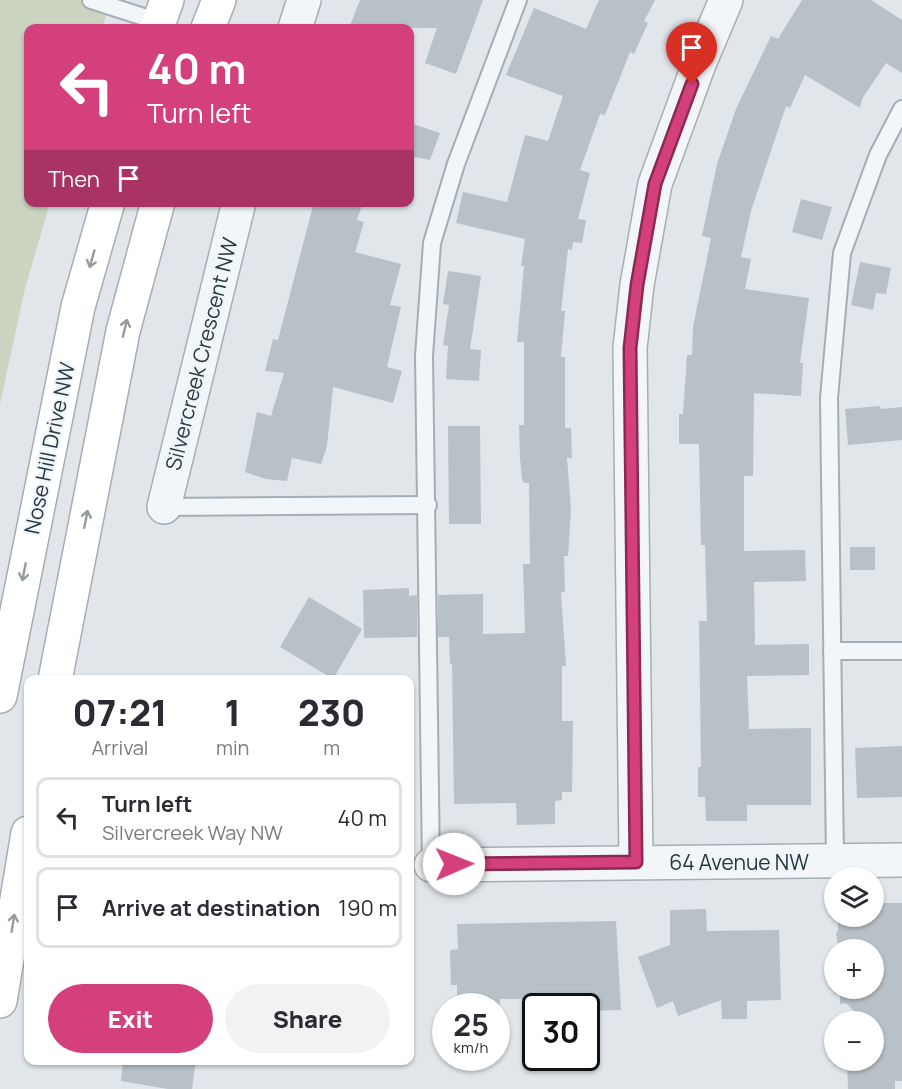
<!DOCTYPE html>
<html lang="en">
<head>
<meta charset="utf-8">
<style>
	:root { --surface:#fff; --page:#f2f2f3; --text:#2b2b33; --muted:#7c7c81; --line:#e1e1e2; --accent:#d4407c }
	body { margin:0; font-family:Manrope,sans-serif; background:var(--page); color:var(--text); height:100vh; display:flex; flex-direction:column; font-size:22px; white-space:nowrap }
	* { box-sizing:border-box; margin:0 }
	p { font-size:20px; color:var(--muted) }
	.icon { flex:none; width:33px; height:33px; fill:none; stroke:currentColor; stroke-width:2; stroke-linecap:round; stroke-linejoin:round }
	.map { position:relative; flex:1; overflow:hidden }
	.drawer { position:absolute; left:24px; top:675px; width:390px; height:390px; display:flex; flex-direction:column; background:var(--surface); border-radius:12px; box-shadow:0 2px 4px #0004 }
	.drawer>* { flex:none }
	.guide { position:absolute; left:24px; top:24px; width:390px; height:183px; border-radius:12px; box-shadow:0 2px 4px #0004; background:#d4407c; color:#fff; overflow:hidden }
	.controls { position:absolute; left:824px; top:867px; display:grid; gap:12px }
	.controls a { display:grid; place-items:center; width:60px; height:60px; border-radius:50%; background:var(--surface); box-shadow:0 2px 4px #0004; font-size:30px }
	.speed { position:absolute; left:432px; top:993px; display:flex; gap:12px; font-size:30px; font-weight:700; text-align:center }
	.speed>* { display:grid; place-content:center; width:78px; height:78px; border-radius:50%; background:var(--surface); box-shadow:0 2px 4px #0004; line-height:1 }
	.speed small { font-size:15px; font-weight:400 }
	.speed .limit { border:3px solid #111; border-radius:9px; background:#fff; color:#111 }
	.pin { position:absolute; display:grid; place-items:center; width:51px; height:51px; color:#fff; margin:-62px -26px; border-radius:50% 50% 50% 0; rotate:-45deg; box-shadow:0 0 6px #0007 }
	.pin .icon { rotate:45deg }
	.me { position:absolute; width:66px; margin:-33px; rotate:89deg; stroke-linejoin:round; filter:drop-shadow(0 0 4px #0008) }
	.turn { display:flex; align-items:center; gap:21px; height:126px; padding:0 24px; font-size:27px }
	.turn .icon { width:78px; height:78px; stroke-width:2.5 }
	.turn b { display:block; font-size:42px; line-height:51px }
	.then { display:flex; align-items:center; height:57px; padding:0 24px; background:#0003; gap:12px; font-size:22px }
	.eta { display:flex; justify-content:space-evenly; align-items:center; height:102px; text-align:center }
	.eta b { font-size:36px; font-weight:800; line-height:42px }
	.action { display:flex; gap:12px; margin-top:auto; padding:12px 24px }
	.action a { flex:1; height:69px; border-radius:36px; background:var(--accent); color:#fff; font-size:24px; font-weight:800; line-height:69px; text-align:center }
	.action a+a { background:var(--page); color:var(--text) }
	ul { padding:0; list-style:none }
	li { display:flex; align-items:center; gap:18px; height:81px; margin:0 12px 9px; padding:0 12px; border:3px solid var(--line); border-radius:12px }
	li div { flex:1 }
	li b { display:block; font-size:22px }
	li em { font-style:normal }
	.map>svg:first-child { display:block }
	.green { fill:#cbd4c1 }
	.building { fill:#b7c1c7 }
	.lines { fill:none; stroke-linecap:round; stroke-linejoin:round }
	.service-casing { stroke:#a5aeb4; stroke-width:20 }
	.minor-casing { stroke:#a5aeb4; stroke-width:36 }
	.secondary-casing { stroke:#a5aeb4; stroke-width:36 }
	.service { stroke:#f3f6f8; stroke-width:16 }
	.minor { stroke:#f3f6f8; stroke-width:33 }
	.secondary { stroke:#fff; stroke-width:33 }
	.oneway { stroke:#949ca0 }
	.route-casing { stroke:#8a2a51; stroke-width:15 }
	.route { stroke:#d4407c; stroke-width:10 }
	.labels { text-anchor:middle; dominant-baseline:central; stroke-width:4.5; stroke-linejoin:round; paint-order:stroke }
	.street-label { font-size:21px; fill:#283842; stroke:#f0f5f7 }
</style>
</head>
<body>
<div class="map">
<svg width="902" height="1089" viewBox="0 0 902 1089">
	<rect width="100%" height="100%" fill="#e0e6ea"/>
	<polygon class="green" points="0,0 111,0 102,28 28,28 28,202 50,203 25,288 0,404"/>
	<g class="building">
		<polygon points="360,0 483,0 456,74 425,63 437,28 349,28"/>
		<polygon points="599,0 655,0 644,21 648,23 634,54 630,52 605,115 600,114 580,170 590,173 578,219 586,220 582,243 573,242 572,250 568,249 561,311 565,311 561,357 565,357 565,428 571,428 572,458 567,458 571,510 568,556 564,556 565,592 561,592 566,666 562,666 562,721 573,721 572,792 562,792 562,800 555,801 555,824 517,825 516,803 454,804 452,664 450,664 449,637 438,637 438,595 483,594 483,634 525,633 523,564 530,564 529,483 524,483 522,479 520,458 519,425 524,425 524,342 517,342 524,266 521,266 525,239 456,223 463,192 507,202 525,135 548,141 563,96 506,75 534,8 586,29"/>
		<polygon points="802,0 871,0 902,20 902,73 886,63 862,99 860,108 805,75 790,108 786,106 751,211 741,257 751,259 745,289 809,298 800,363 803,363 801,396 754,393 753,476 744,476 744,551 805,550 806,581 754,582 755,645 809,644 809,675 747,676 749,729 811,728 811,805 747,805 747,821 706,821 705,797 698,797 698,767 701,767 699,621 707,621 705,545 701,545 699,444 679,444 679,414 683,414 687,355 692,355 693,327 711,238 702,236 717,164 736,109 771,36 778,39"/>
		<polygon points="410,123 440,133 430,160 410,156"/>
		<polygon points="801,199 832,207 822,240 792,232"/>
		<polygon points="314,202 363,202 357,220 364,222 355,252 401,264 390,305 401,307 387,367 402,371 393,403 333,387 327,446 321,464 292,458 287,481 266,479 245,472 257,412 271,416 284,373 265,371 273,339 278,340"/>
		<polygon points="860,262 891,268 886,294 876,293 873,310 851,305"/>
		<polygon points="448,271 481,276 470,349 481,350 479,381 446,379 448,346 443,345 449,305 443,304"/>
		<polygon points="880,406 881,409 902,407 902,440 848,445 845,409"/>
		<polygon points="448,426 480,426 481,524 449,524"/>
		<rect x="850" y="547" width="25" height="23"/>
		<polygon points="409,588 409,596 417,595 417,637 364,638 363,590"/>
		<polygon points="309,597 362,629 333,679 280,647"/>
		<polygon points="902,746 902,797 857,798 855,748"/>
		<polygon points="873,903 902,903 902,1081 895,1081 895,1089 848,1089 847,1060 873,1060 873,1022 865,1022 846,1003 840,1004 840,988 873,988 873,950 839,950 836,933 838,930 838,919 873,916"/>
		<polygon points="706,909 707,931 779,930 781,1000 747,1001 747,1019 722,1019 721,1000 678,1016 673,1001 657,1008 638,957 670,945 670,910"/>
		<polygon points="616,921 621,1010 586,1011 586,1006 576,1006 576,1002 537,1002 531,999 500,999 500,1006 457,1006 457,985 451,985 450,950 458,949 457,924"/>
		<polygon points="123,1060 196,1060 192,1089 168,1089 121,1081"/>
	</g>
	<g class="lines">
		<g class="service-casing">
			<g id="service">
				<polyline points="91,0 159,22"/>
				<polyline points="164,507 428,505"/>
				<polyline points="832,651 902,651"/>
				<polyline points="835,861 829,398 842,253 878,155 902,109"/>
				<polyline points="431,865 424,356 432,243 456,164 518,0"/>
			</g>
		</g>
		<g class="minor-casing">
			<g id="minor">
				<polyline points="295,28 304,0"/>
				<polyline points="164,507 239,202"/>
				<polyline points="636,862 630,348 637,285 655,184 699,64 726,0"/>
				<polyline points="431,865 902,860"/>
			</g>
		</g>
		<g class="secondary-casing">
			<g id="secondary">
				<polyline points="157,28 167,0"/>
				<polyline points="208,28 219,0"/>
				<polyline points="55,680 123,331 158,202"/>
				<polyline points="0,696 78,307 108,202"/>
				<polyline points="0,1001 28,833"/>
			</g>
		</g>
		<use href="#service" class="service"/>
		<use href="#minor" class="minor"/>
		<use href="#secondary" class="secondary"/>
	</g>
	<defs><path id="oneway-shaft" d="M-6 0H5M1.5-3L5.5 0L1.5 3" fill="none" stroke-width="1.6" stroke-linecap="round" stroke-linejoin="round" transform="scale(1.5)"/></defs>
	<g class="oneway">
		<use href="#oneway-shaft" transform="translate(92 259) rotate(106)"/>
		<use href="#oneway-shaft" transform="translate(125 328) rotate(-76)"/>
		<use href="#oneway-shaft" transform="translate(86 519) rotate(-79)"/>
		<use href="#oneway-shaft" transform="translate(24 572) rotate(101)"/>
		<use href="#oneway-shaft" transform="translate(13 923) rotate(-81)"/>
	</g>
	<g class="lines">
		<g class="route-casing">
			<polyline id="route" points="454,864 636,862 630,348 637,285 655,184 692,84"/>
		</g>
		<use href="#route" class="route"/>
	</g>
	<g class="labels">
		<g class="street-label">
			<text transform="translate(201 354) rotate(-76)">Silvercreek Crescent NW</text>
			<text transform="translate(49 448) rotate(-78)">Nose Hill Drive NW</text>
			<text x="739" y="862">64 Avenue NW</text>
		</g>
	</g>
</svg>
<div class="controls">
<a><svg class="icon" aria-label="layers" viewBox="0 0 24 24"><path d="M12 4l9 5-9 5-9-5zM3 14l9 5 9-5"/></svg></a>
<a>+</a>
<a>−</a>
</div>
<div class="speed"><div>25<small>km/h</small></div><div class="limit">30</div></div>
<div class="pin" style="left:692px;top:84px;background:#d93025"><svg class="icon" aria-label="arrive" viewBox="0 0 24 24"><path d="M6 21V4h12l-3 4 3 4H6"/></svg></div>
<svg class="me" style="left:454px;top:864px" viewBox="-20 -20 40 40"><circle r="19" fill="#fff"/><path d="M0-13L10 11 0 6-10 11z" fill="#d4407c"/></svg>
<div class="guide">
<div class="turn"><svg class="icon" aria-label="left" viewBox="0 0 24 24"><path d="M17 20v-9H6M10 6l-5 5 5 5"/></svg><div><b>40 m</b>Turn left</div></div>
<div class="then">Then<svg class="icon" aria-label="arrive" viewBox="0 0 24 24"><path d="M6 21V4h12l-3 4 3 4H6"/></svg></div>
</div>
<section class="drawer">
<div class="eta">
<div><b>07:21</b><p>Arrival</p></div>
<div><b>1</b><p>min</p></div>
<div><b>230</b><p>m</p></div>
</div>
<ul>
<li><svg class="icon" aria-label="left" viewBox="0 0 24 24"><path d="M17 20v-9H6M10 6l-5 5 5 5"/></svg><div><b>Turn left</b><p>Silvercreek Way NW</p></div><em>40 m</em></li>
<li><svg class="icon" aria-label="arrive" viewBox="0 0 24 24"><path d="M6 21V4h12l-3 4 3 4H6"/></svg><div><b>Arrive at destination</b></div><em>190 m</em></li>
</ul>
<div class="action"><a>Exit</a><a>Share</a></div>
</section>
</div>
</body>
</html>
